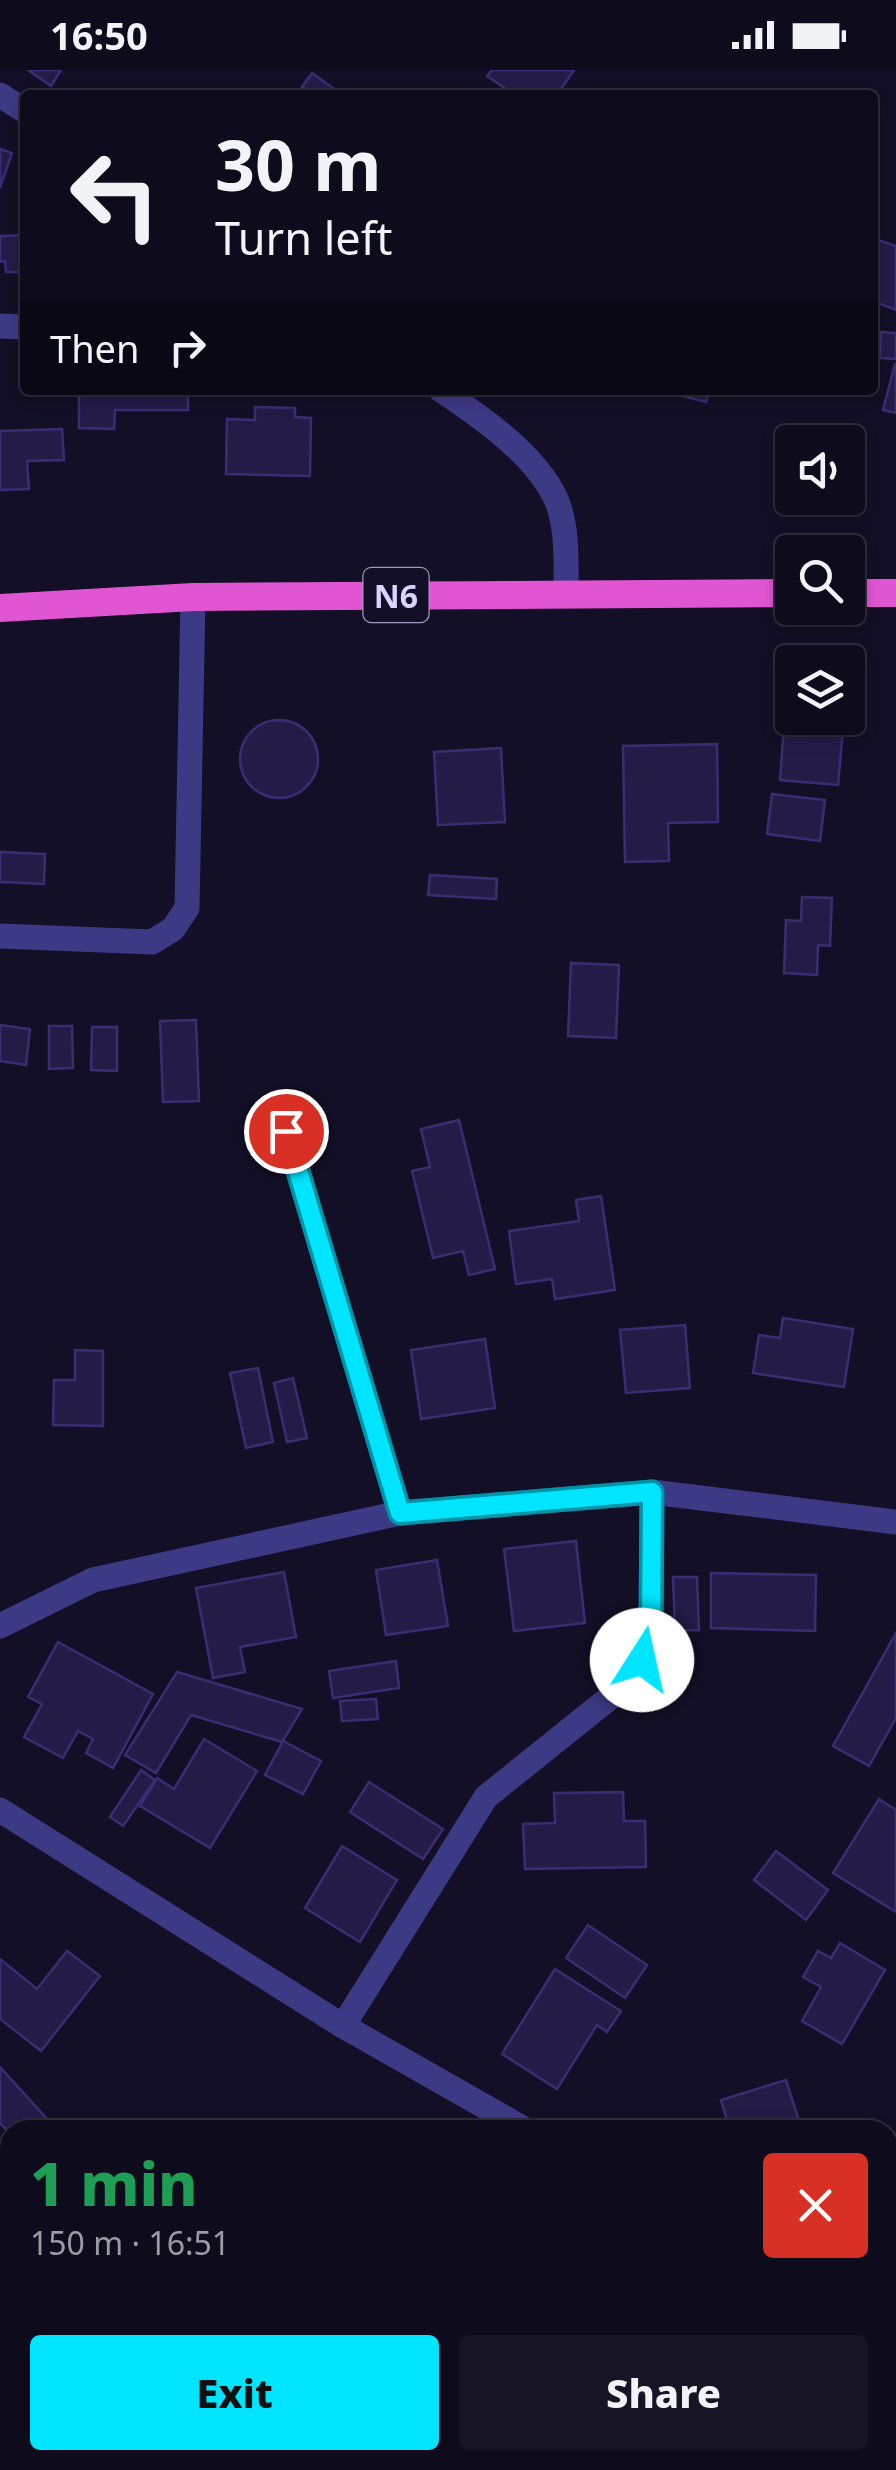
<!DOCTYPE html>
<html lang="en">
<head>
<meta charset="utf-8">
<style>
	:root { --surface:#0e0b1c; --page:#171425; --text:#f1f3f6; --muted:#9b9ba3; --line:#2e2b3b; --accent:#00e5ff }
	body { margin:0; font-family:"Noto Sans",sans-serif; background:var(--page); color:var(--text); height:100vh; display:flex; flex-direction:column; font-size:38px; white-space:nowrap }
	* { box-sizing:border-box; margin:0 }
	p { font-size:32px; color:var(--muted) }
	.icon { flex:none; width:55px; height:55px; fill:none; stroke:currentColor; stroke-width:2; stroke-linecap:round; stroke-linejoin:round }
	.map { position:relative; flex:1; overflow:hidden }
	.drawer { position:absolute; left:0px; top:2050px; width:898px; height:350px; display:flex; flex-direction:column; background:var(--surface); border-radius:30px 30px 0 0; box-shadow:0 5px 15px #0003,0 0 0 2px var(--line) }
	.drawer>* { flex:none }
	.banner { position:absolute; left:20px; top:20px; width:858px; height:305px; border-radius:10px; box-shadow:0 5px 15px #0003,0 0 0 2px var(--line); background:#0e0b1c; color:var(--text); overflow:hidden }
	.fabs { position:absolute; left:775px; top:355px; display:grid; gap:20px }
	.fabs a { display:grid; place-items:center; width:90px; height:90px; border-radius:10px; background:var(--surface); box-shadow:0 5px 15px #0003,0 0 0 2px var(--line); font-size:50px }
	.pin { position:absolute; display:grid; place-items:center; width:85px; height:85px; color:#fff; margin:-42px; border:5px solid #fff; border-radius:50%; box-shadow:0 2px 10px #0007 }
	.me { position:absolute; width:110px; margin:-55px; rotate:10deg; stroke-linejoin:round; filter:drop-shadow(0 0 8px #0008) }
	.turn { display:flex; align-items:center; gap:35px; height:210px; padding:0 30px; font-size:45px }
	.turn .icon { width:130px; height:130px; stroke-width:2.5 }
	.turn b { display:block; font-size:70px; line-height:85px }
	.then { display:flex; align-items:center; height:95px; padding:0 30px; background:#0003; gap:20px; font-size:38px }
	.round { display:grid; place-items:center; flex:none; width:105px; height:105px; border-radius:10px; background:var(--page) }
	.summary { display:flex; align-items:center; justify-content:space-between; height:170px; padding:0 30px }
	h1 { font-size:60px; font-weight:800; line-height:75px; color:#1e9e55 }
	.primary-button { display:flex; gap:20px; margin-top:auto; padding:20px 30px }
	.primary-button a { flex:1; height:115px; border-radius:10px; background:var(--accent); color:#111; font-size:40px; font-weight:800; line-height:115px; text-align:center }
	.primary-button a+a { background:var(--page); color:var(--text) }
	.status { display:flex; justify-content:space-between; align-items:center; height:70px; padding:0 50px; background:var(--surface); direction:ltr }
	.status svg { height:28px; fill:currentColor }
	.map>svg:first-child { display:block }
	.building { fill:#241b47; stroke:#3b2d73; stroke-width:2.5 }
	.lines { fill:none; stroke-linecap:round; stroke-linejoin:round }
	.minor { stroke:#3d3a85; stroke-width:25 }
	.trunk { stroke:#e055d1; stroke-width:28 }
	.route-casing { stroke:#0095a6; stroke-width:25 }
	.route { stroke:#00e5ff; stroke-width:18 }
	.labels { text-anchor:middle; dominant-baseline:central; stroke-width:8; stroke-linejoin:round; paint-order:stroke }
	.shield { fill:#130f26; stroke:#9e99be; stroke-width:2.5 }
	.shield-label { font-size:32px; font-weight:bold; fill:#d9d4ff }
</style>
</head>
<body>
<div class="status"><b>16:50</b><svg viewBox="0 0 49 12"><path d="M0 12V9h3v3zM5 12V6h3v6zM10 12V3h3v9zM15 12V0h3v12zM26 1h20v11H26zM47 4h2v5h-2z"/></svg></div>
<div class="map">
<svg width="896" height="2400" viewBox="0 0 896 2400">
	<rect width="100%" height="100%" fill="#130f26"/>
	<g class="building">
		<polygon points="28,0 61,0 51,16"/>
		<polygon points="492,0 574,0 557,25 515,25 487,6"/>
		<polygon points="312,3 337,21 334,25 313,25 302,17"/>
		<polygon points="0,79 12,83 0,118"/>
		<polygon points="25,165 25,202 6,202 5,191 0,192 0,166"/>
		<polygon points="872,168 896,176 896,240 872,231"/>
		<polygon points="881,262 896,263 896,289 880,288"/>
		<polygon points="895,294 896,294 896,343 883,340"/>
		<polygon points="79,320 188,320 188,340 115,340 114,359 79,358"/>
		<polygon points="659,320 709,320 706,332"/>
		<polygon points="255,337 295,338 295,347 311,348 310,406 226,404 227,349 255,350"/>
		<polygon points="62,359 64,390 27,391 29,419 0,420 0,361"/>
		<polygon points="785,642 792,643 792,648 844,648 838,715 780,710"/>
		<circle cx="279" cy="689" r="39"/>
		<polygon points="717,674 718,752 668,753 669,791 625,792 623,676"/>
		<polygon points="501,678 505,752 438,755 434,682"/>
		<polygon points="772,724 825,730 820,771 767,764"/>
		<polygon points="0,782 45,784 44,814 0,812"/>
		<polygon points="430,805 497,809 496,829 428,825"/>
		<polygon points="802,827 832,828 830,876 818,875 817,905 784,903 786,850 801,851"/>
		<polygon points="571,893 619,895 616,968 568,966"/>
		<polygon points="196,950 199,1031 163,1032 160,951"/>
		<polygon points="0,955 30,959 26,995 0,991"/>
		<polygon points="49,956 72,956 73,998 49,999"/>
		<polygon points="92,957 117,957 117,1001 91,1000"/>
		<polygon points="459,1050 495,1199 469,1205 463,1181 433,1188 412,1101 430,1097 421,1059"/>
		<polygon points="601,1126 615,1220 555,1229 552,1209 516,1214 509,1161 579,1151 576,1130"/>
		<polygon points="783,1248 853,1259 844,1317 753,1303 759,1265 780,1268"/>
		<polygon points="685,1255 690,1318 626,1323 620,1260"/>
		<polygon points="485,1269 495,1338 421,1349 411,1280"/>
		<polygon points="75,1280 103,1281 103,1356 53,1355 54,1310 75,1310"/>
		<polygon points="258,1298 273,1372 246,1378 230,1303"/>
		<polygon points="293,1308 307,1368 287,1372 274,1313"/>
		<polygon points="576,1471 585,1553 514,1561 504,1479"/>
		<polygon points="437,1490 448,1556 386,1565 376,1500"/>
		<polygon points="284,1502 296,1567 240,1577 245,1602 213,1608 196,1518"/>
		<polygon points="711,1503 816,1505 815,1561 711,1558"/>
		<polygon points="673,1507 697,1507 699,1560 675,1561"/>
		<polygon points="896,1563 896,1648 869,1696 833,1676"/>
		<polygon points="58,1572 153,1624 113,1698 86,1683 93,1669 78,1661 63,1688 24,1667 42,1634 28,1627"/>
		<polygon points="396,1591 399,1618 333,1628 329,1601"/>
		<polygon points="177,1602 302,1639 282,1672 191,1645 156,1703 125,1685"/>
		<polygon points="376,1629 378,1649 342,1651 340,1631"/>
		<polygon points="204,1669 257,1701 210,1778 140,1736 157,1708 174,1719"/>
		<polygon points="283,1671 321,1691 303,1724 265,1705"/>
		<polygon points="141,1700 155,1710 123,1756 110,1747"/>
		<polygon points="369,1712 443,1759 423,1789 350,1742"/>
		<polygon points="623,1722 624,1751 645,1751 646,1797 525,1799 523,1754 555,1753 554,1723"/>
		<polygon points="879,1729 896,1740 896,1842 833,1803"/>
		<polygon points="342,1776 397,1810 360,1872 305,1838"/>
		<polygon points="776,1781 828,1820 806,1850 754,1810"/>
		<polygon points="588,1855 647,1895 625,1928 566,1888"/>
		<polygon points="840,1873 885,1900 842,1974 802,1951 821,1917 803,1907 818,1881 831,1888"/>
		<polygon points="67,1881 100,1906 41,1981 0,1949 0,1889 37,1919"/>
		<polygon points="555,1899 621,1941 607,1962 597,1955 557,2019 502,1984"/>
		<polygon points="0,1997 57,2060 10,2060 10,2064 0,2053"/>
		<polygon points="786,2010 802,2060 730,2060 721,2030"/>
	</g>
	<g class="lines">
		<g class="minor">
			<polyline points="0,25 25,41"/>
			<polyline points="0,256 25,257"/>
			<path d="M441,320C481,347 535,384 556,429C568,457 566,493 566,523"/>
			<polyline points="0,866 152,872 173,859 187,838 193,527"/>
			<polyline points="286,1061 400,1443"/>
			<polyline points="0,1556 93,1510 400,1443 652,1422 896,1452"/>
			<polyline points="0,1740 343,1956 526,2060"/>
			<polyline points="343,1956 486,1727 623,1617 642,1589 651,1562 652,1422"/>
			<polyline points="888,2089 896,2075"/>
			<polyline points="888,2285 896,2288"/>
			<polyline points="659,2390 663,2400"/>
			<polyline points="192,2400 209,2390"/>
		</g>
		<g class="trunk">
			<polyline points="848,523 896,523"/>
			<polyline points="0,538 193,527 792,523"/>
		</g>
	</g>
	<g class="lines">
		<g class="route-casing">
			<polyline id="route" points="286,1061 400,1443 652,1422 651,1562 642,1590"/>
		</g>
		<use href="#route" class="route"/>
	</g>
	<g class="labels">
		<rect class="shield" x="363.5" y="498" width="65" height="54" rx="8"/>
		<g class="shield-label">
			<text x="396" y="525">N6</text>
		</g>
	</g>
</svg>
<div class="fabs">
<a><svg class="icon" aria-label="sound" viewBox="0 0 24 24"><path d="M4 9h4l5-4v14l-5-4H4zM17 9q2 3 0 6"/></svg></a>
<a><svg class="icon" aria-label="search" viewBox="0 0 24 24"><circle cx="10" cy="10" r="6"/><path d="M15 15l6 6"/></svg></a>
<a><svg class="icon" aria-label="layers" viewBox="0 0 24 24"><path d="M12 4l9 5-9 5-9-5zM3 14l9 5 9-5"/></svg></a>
</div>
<div class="pin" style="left:286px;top:1061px;background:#d93025"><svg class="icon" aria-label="arrive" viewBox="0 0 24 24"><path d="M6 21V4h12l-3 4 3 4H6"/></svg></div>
<svg class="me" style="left:642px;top:1590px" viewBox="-20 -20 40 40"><circle r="19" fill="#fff"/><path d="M0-13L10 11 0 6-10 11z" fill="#00e5ff"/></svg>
<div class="banner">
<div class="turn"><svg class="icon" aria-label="left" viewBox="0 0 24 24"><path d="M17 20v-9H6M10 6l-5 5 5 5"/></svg><div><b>30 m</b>Turn left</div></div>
<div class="then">Then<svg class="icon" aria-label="right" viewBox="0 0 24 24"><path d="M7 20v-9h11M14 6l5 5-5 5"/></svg></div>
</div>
<section class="drawer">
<div class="summary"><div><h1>1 min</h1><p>150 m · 16:51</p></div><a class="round" style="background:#d93025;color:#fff"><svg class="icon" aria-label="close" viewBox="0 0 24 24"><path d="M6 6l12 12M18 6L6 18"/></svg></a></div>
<div class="primary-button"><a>Exit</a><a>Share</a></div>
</section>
</div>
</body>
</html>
